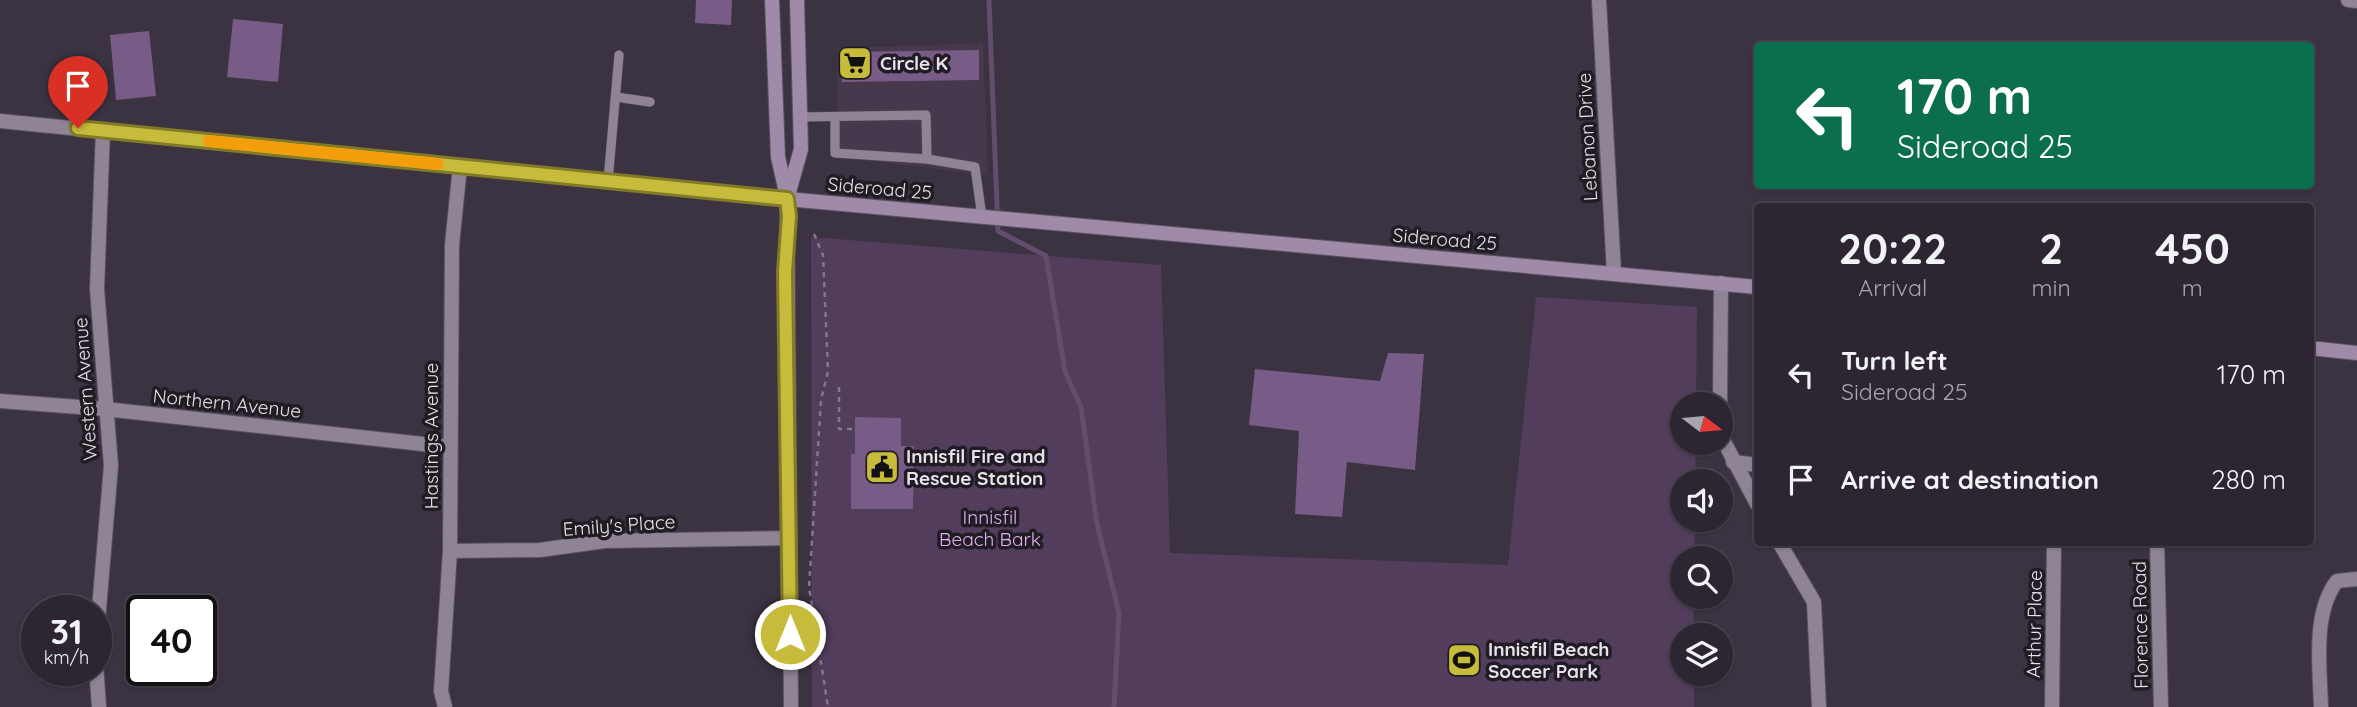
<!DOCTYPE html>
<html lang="en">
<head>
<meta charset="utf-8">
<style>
	:root { --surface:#2d2632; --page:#352e3a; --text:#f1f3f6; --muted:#a7a5ac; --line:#48434d }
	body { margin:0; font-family:Quicksand,sans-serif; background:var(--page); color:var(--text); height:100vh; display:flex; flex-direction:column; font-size:26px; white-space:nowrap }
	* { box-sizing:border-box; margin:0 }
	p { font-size:23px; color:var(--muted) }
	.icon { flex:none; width:38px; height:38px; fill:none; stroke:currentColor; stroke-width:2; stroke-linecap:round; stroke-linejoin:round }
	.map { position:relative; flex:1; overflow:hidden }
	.sheet { position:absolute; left:1754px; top:203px; width:560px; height:343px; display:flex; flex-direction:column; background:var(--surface); border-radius:7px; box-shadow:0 2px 5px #0004,0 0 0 2px var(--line) }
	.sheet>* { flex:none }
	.hud { position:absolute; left:1754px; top:42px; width:560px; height:147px; border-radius:7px; box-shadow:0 2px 5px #0004,0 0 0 2px var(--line); background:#0b6e4f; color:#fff; overflow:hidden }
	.needle { width:46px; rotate:106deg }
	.tools { position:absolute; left:1670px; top:392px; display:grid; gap:14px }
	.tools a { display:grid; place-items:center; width:63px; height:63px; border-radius:50%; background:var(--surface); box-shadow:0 2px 5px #0004,0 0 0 2px var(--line); font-size:35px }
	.speed { position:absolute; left:21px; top:595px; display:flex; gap:14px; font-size:35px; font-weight:700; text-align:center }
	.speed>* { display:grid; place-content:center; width:91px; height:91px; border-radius:50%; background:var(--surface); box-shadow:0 2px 5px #0004,0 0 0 2px var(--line); line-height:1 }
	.speed small { font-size:18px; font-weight:400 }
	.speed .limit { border:4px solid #111; border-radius:10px; background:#fff; color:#111 }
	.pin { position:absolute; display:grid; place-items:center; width:60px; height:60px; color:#fff; margin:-72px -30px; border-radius:50% 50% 50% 0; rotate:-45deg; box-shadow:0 0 7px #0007 }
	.pin .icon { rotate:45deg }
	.me { position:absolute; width:77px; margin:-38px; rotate:0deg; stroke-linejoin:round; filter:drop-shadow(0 0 5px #0008) }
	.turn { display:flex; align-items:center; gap:24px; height:147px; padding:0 28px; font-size:32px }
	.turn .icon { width:91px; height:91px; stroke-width:2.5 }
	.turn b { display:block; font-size:49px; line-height:60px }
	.eta { display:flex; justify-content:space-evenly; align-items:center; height:119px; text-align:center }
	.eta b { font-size:42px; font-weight:700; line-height:49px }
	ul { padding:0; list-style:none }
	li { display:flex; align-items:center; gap:21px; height:105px; padding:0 28px }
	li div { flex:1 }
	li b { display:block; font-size:26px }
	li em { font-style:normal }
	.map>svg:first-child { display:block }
	.built { fill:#46384d }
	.green { fill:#523d5d }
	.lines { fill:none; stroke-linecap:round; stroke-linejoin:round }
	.stream { stroke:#624d6c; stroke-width:5 }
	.building { fill:#785b87 }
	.service-casing { stroke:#5a525f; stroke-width:10 }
	.minor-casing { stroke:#5a525f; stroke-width:16 }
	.tertiary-casing { stroke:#5a525f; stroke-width:16 }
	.secondary-casing { stroke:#5a525f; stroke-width:16 }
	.path { stroke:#817986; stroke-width:2.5; stroke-dasharray:5 5; stroke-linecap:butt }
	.service { stroke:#8f8495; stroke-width:9 }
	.minor { stroke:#8f8495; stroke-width:14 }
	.tertiary { stroke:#8f8495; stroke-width:14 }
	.secondary { stroke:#9f8aaa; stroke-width:14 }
	.route-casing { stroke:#817a26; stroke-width:18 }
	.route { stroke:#c7bb3b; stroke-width:12 }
	.slow { stroke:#f59e0b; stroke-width:12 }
	.labels { text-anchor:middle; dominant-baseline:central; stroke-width:7; stroke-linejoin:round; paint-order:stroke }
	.poi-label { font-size:19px; font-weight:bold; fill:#e8e1eb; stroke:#211c23; text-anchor:start }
	.street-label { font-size:19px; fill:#e8e1eb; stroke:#211c23 }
	.park-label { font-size:19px; fill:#dcaff4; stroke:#211c23 }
</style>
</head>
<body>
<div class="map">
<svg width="2357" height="707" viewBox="0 0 2357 707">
	<rect width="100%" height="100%" fill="#3c3342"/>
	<polygon class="built" points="983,43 988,175 837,157 838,48"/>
	<polygon class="green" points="811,237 1161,265 1170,553 1508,565 1536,297 1697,307 1696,404 1682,404 1682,443 1696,443 1695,481 1682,481 1682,520 1695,520 1694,558 1682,558 1682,597 1694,597 1693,635 1682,635 1682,674 1694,674 1694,707 812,707"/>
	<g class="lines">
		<polyline class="stream" points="989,0 998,231 1046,256 1065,372 1081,407 1097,524 1119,613 1114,707"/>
	</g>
	<g class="building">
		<polygon points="696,0 732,0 731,25 695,23"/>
		<polygon points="233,19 283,24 278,82 227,77"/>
		<polygon points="149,31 156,96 116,100 110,35"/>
		<polygon points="979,50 979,80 842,82 841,52"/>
		<polygon points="1388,353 1424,354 1415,470 1347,462 1342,517 1295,514 1299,431 1249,425 1255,369 1380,381"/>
		<polygon points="855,417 901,418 901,446 914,446 913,509 851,509 851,454 855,454"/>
	</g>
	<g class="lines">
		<g class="service-casing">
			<g id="service">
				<polyline points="616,97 650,102"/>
				<polyline points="801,117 926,115 927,159 975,167 982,217"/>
				<polyline points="835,117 835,153 927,159"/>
				<polyline points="608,181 619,55"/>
			</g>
		</g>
		<g class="minor-casing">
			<g id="minor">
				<polyline points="1599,0 1614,273"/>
				<polyline points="2348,0 2357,1"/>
				<polyline points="0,121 787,199"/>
				<polyline points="0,401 105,409 450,447"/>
				<polyline points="1720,404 1721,283"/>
				<polyline points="1720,413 1722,438 1757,504"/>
				<polyline points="1733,462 1757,465"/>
				<polyline points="1779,542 1814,602 1819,707"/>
				<polyline points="2157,542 2161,707"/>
				<polyline points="450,551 540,550 605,541 790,538"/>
				<polyline points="96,645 111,466 97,289 103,130"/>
				<polyline points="96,664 99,707"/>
				<polyline points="445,707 441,691 450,551 452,245 460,166"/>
				<polyline points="2052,707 2054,542"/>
				<path d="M2321,707C2320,669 2312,613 2337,581L2357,579"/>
			</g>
		</g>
		<g class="tertiary-casing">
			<polyline id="tertiary" points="787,199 791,707"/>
		</g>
		<g class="secondary-casing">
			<g id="secondary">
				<polyline points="772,0 778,157 787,197"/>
				<polyline points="787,199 1757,287"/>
				<polyline points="787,199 801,149 797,0"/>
				<polyline points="2310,348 2357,353"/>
			</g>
		</g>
		<g class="path">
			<polyline points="814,234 823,255 828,371 821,400 809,587 828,707"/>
			<polyline points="839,387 839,429 855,429"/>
		</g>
		<use href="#service" class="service"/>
		<use href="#minor" class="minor"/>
		<use href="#tertiary" class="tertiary"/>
		<use href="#secondary" class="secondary"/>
	</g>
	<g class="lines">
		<g class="route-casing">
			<polyline id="route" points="78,128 787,199 789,216 785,272 790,634"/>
		</g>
		<use href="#route" class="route"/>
		<polyline class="slow" points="209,141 438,164"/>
	</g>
	<defs>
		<g id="supermarket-square" transform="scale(1.75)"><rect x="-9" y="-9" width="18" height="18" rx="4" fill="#c7bb3b" stroke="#211c23"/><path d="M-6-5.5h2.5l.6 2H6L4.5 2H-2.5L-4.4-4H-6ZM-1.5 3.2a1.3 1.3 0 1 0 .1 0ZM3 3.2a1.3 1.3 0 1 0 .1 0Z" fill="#111"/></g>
		<g id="civic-square" transform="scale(1.75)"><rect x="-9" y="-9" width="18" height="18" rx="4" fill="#c7bb3b" stroke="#211c23"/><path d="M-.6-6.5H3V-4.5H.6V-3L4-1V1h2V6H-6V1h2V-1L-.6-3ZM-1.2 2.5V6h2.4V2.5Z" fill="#111"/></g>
		<g id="stadium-square" transform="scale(1.75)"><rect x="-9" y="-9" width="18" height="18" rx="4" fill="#c7bb3b" stroke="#211c23"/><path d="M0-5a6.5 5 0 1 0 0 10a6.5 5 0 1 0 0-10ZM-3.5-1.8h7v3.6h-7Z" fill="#111"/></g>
	</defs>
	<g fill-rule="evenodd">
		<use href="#supermarket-square" x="855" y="63"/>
		<use href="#civic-square" x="882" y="467"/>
		<use href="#stadium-square" x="1464" y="660"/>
	</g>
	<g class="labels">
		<g class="poi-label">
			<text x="880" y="63">Circle K</text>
			<text x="906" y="456">Innisfil Fire and<tspan x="906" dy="22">Rescue Station</tspan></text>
			<text x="1488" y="649">Innisfil Beach<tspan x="1488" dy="22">Soccer Park</tspan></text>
		</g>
		<g class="street-label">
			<text transform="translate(1587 137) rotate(-93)">Lebanon Drive</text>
			<text transform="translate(880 188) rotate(5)">Sideroad 25</text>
			<text transform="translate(1445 239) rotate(5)">Sideroad 25</text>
			<text transform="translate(85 389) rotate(-94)">Western Avenue</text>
			<text transform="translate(227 403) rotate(6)">Northern Avenue</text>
			<text transform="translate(431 436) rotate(-90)">Hastings Avenue</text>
			<text transform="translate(619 525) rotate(-4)">Emily's Place</text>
			<text transform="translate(2034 624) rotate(-89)">Arthur Place</text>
			<text transform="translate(2140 625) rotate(-91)">Florence Road</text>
		</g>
		<g class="park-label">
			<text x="990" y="517">Innisfil<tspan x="990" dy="22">Beach Bark</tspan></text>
		</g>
	</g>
</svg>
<div class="tools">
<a><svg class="needle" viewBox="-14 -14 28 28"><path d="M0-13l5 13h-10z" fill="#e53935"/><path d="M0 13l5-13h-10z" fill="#a7a5ac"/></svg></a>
<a><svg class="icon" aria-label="sound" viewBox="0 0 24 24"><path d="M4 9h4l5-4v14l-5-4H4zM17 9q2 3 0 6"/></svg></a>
<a><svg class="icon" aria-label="search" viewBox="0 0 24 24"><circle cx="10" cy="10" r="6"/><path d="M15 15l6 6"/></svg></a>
<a><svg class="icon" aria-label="layers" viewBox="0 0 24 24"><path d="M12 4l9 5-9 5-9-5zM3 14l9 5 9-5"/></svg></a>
</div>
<div class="speed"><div>31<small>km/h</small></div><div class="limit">40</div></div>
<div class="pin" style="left:78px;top:128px;background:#d93025"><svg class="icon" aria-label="arrive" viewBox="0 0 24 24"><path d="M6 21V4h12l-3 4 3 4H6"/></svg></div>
<svg class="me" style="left:790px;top:634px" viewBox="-20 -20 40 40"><circle r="17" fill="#c7bb3b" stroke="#fff" stroke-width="3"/><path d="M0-11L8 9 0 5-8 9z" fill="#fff"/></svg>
<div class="hud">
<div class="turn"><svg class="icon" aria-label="left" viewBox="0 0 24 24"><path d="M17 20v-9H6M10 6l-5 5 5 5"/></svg><div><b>170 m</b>Sideroad 25</div></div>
</div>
<section class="sheet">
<div class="eta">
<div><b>20:22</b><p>Arrival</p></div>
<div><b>2</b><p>min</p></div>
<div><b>450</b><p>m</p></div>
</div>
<ul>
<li><svg class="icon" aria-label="left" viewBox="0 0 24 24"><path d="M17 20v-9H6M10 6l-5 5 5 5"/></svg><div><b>Turn left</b><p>Sideroad 25</p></div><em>170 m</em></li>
<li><svg class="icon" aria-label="arrive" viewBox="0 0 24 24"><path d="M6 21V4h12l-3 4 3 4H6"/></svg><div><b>Arrive at destination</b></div><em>280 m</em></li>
</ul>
</section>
</div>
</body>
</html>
